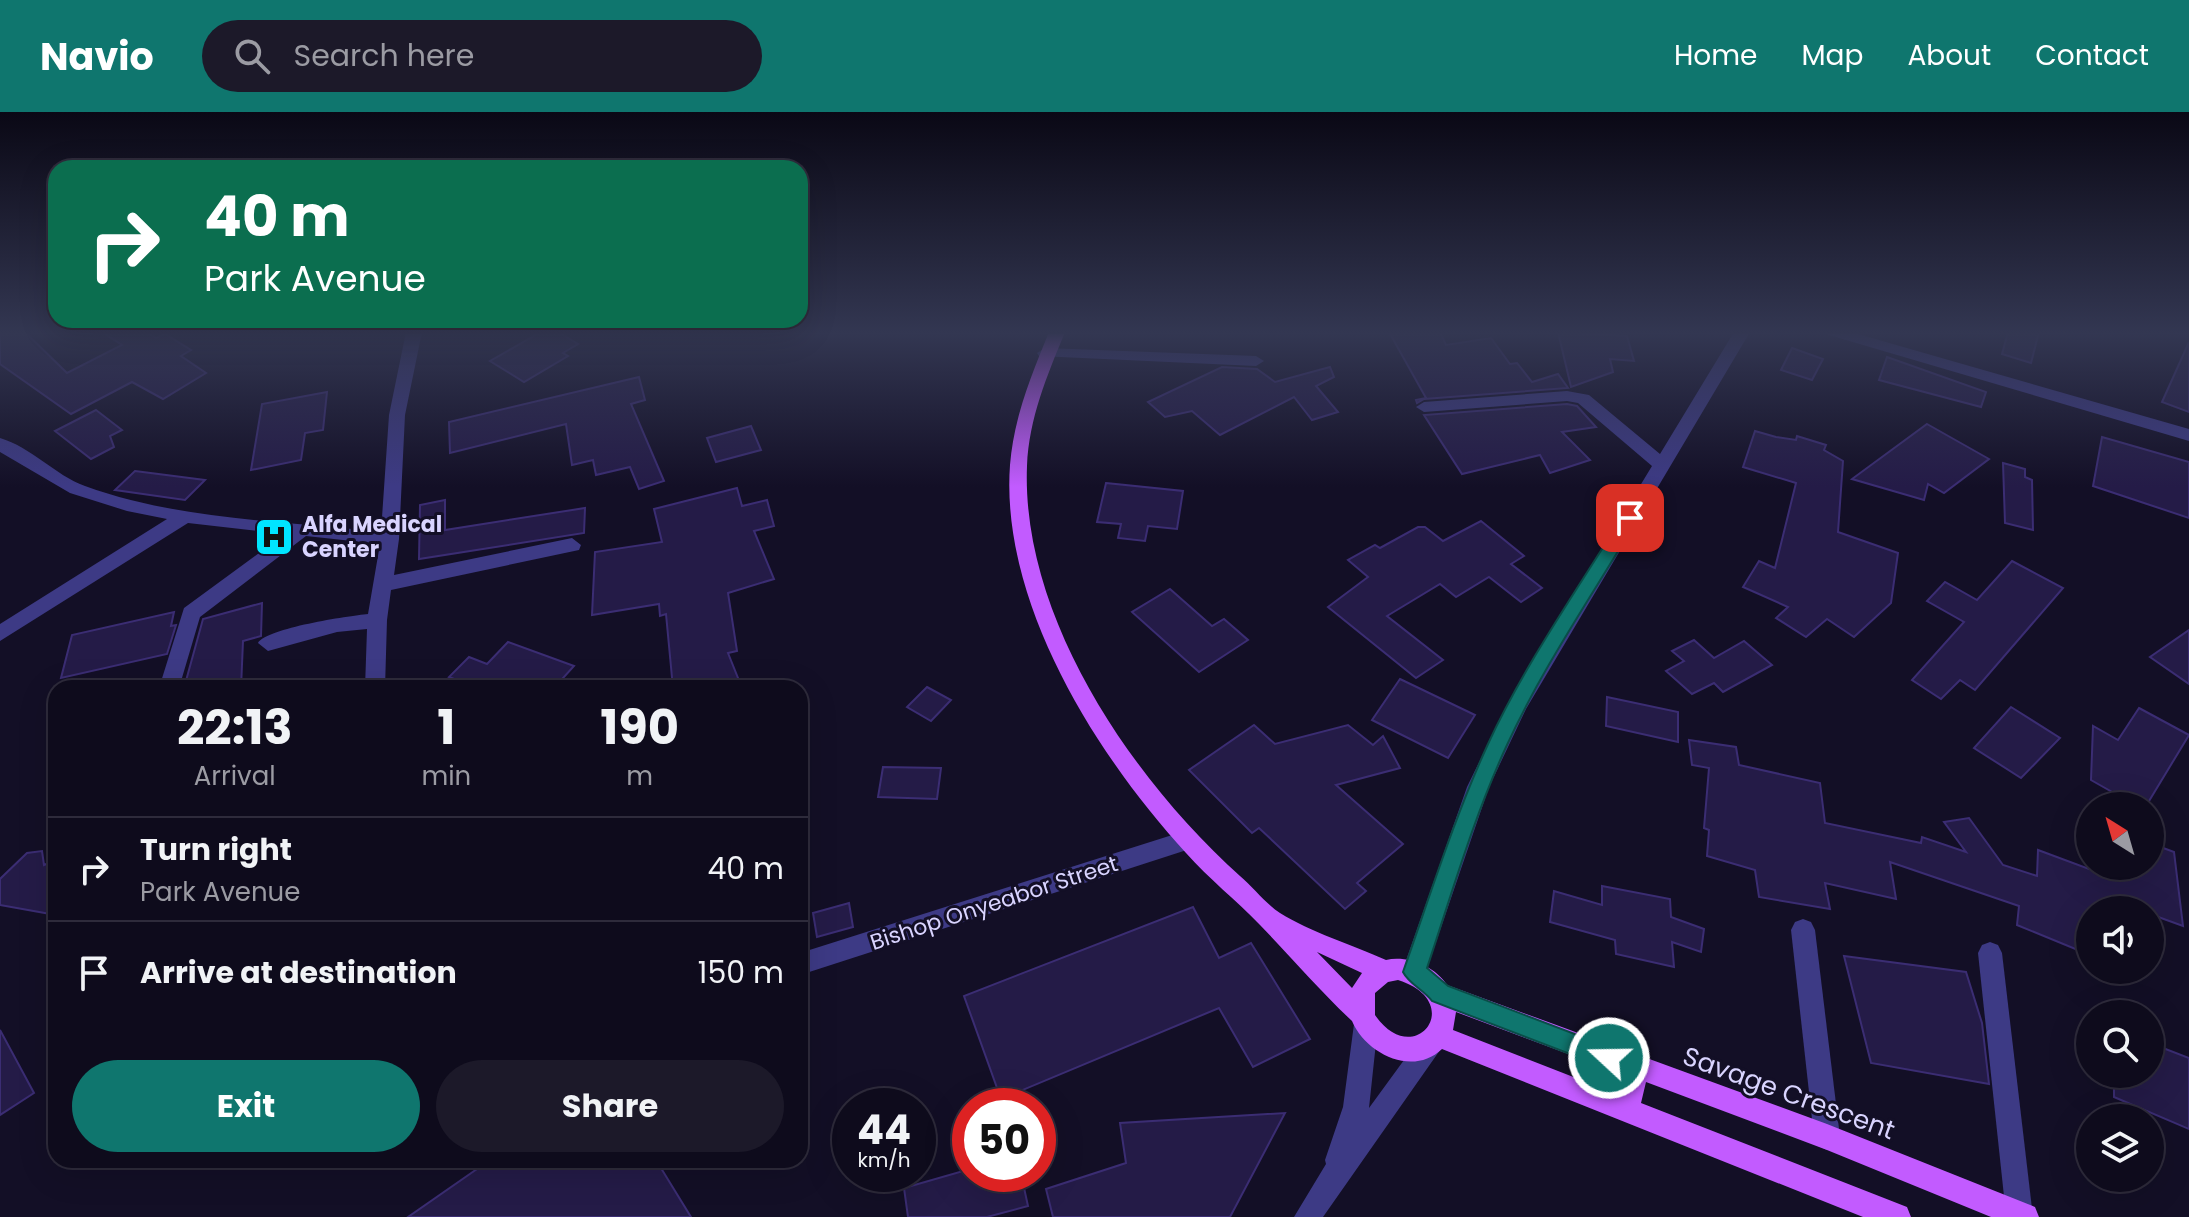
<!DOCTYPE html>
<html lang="en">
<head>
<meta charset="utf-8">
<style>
	:root { --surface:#0e0b1c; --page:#1c1929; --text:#f1f3f6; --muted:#9b9ba3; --line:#2e2b3b; --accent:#0f766e }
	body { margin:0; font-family:Poppins,sans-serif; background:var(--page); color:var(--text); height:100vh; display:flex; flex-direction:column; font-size:30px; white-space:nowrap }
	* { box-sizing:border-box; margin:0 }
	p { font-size:26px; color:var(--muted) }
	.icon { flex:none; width:44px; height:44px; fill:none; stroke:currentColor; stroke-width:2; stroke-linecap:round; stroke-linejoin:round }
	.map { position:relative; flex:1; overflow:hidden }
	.panel { position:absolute; left:48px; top:568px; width:760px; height:488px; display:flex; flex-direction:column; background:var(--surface); border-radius:24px; box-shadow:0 8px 32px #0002,0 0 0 2px var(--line) }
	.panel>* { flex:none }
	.top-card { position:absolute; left:48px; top:48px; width:760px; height:168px; border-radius:24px; box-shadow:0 8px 32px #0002,0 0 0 2px var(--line); background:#0b6e4f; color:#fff; overflow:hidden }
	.needle { width:52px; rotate:323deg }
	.controls { position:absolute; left:2076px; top:680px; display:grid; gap:16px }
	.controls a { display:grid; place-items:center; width:88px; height:88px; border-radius:50%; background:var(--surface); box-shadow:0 8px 32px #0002,0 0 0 2px var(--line); font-size:40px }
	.speed { position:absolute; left:832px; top:976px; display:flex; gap:16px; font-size:40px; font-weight:700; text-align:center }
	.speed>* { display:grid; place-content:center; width:104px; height:104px; border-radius:50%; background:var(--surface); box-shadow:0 8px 32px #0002,0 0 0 2px var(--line); line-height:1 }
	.speed small { font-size:20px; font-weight:400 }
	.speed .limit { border:12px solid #d22; background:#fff; color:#111 }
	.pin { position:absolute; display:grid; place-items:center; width:68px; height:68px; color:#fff; margin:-34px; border-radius:16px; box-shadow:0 4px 12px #0006 }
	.me { position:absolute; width:88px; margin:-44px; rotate:291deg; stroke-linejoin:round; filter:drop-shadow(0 0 6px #0008) }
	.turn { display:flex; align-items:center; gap:28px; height:168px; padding:0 24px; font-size:36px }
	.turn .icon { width:104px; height:104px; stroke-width:2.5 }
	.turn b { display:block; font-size:56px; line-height:68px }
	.eta { display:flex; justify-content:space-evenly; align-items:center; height:136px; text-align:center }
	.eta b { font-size:48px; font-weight:700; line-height:56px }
	.primary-button { display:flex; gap:16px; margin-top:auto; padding:16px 24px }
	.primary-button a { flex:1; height:92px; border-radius:48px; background:var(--accent); color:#fff; font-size:32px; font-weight:700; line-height:92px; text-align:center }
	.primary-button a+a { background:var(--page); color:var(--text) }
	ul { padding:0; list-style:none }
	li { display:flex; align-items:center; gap:24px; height:104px; padding:0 24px; border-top:2px solid var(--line) }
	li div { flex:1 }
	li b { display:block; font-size:30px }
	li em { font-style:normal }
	header { display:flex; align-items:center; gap:48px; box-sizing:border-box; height:112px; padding:0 40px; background:var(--accent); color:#fff }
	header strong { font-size:38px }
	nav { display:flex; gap:44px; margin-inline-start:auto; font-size:28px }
	.search { width:560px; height:72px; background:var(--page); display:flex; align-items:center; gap:20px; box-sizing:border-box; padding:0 28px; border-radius:44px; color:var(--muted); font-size:30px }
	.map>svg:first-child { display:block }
	.building { fill:#241b47; stroke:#3b2d73; stroke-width:2 }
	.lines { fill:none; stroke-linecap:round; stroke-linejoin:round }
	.minor { fill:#3d3a85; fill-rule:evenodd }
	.major { fill:#c25bff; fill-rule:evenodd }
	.route { fill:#0f766e; stroke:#0a4d48; stroke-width:2 }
	.labels { text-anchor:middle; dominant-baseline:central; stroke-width:6; stroke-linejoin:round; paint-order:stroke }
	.poi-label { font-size:22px; font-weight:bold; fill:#d9d4ff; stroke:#130f26; text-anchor:start }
	.street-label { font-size:22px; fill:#d9d4ff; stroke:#130f26 }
	.near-street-label { font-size:26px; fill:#d9d4ff; stroke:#130f26 }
</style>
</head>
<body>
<header>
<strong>Navio</strong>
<div class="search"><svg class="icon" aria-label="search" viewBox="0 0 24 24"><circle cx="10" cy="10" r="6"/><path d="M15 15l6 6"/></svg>Search here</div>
<nav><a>Home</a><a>Map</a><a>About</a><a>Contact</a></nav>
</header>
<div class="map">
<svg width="2189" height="1105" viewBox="0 0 2189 1105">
	<rect width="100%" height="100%" fill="#130f26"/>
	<g class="building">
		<polygon points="0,220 25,220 67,261 122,233 102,220 146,220 156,226 165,222 191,238 181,244 206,261 163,287 132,270 71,302 0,252"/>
		<polygon points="541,220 558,220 578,232 563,241 568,244 524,270 490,249"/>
		<polygon points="1389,220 1440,220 1446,233 1491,226 1510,252 1517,251 1532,270 1558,262 1568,276 1424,287 1417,291 1416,288 1426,286"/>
		<polygon points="1558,220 1627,224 1634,249 1610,247 1613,260 1571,275"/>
		<polygon points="2008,220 2039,220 2031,251 2002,242"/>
		<polygon points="2189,230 2189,300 2162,290"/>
		<polygon points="1792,236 1823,247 1812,268 1781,258"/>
		<polygon points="1887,245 1986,280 1981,295 1879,268"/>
		<polygon points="1222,255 1257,257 1275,270 1330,255 1334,265 1316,274 1338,300 1312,308 1294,285 1220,323 1192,299 1165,305 1148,290"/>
		<polygon points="639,265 645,288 631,292 664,369 639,377 630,355 596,363 593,348 572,353 566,312 450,341 449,310"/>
		<polygon points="327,280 323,318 305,321 301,348 251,358 262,292"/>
		<polygon points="1567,292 1577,294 1596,315 1562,320 1590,348 1550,361 1540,343 1462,362 1424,303"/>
		<polygon points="96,298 122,318 110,324 114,335 91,347 55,319"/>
		<polygon points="1927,312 1989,347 1944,381 1928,372 1924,388 1852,367"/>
		<polygon points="751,314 761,338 716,350 707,326"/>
		<polygon points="1755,319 1776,325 1796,328 1797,324 1826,333 1824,338 1843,349 1838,420 1898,441 1891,491 1854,525 1827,507 1806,525 1776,506 1788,495 1743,475 1759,449 1775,456 1796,371 1743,355"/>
		<polygon points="2102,325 2189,350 2189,406 2093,374"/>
		<polygon points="2003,351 2025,357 2025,365 2032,368 2033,418 2005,411"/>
		<polygon points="135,359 205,368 185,388 115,378"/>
		<polygon points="1106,371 1183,379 1177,417 1148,414 1145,429 1118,426 1121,412 1097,410"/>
		<polygon points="737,376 742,394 767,388 774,414 754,419 774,467 728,481 737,539 728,541 742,576 673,576 666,502 660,504 659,492 592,503 595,440 662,430 654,397"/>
		<polygon points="445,388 445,418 585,396 584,421 419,447 420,393"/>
		<polygon points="1481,409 1524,444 1511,452 1542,476 1521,490 1489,465 1456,485 1440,472 1387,504 1443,548 1416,566 1328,495 1368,465 1348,448 1375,433 1380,436 1418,415 1425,415 1443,429"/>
		<polygon points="2012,449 2063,476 1975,578 1960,568 1941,587 1912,568 1964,510 1927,489 1945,470 1977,488"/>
		<polygon points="1170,477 1212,514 1224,507 1248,528 1199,560 1132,500"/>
		<polygon points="262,491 261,524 243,529 241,576 184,576 203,507"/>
		<polygon points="174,500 171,514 176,513 167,542 61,566 72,523"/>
		<polygon points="2189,518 2189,572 2150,545"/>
		<polygon points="1694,528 1714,546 1744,529 1772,553 1723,580 1714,571 1692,582 1666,559 1684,549 1672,539"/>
		<polygon points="508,530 574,554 554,576 478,576 449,565 469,545 487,552"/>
		<polygon points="1400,567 1475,603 1448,646 1372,608"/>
		<polygon points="927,575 951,588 931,609 907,595"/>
		<polygon points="1607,585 1678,600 1678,630 1606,614"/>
		<polygon points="2011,595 2060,626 2021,666 1974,636"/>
		<polygon points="2139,596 2189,623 2146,694 2137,694 2091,668 2093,614 2118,628"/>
		<polygon points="1254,613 1275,632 1348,613 1373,633 1383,624 1400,656 1336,673 1403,732 1357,771 1366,779 1345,797 1259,716 1252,721 1189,658"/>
		<polygon points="1689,628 1736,635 1739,653 1820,671 1825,711 1921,731 1922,725 1966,740 1944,710 1969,706 2003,753 2037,764 2038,738 2089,757 2090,754 2150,754 2150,731 2174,740 2183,814 2150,802 2150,798 2090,798 2090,843 2017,813 2019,794 1890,750 1896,787 1825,771 1830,797 1759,785 1755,758 1707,744 1709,718 1704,716 1709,656 1692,653"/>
		<polygon points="883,655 941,656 937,687 878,685"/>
		<polygon points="42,739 44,753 56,748 56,803 0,793 0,767 27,741"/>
		<polygon points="1602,774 1670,787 1671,805 1704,817 1701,840 1672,830 1674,855 1616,842 1615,828 1550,810 1554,779 1602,793"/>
		<polygon points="849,791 853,815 817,825 813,801"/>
		<polygon points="1193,795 1219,846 1251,831 1310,927 1253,955 1219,896 1001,987 964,884"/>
		<polygon points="1844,844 1966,860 1982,911 1989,972 1871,951"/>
		<polygon points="0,918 34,981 0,1003"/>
		<polygon points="2150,931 2189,946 2189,1017 2114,985 2114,962 2150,962"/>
		<polygon points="1285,1001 1230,1105 1053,1105 1046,1077 1126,1051 1120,1011"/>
		<polygon points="490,1048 656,1048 691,1105 408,1105"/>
		<polygon points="970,1057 970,1062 1021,1062 1028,1094 987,1105 908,1105 904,1076"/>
	</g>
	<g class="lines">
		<g class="minor">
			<path d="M406,220H422L405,303L399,427L394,463L572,426L581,433L579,438L391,478L387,508L385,576H365L367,517L337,520L268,539L258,531C267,516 348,504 368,502L380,432L306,424L200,505L179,576H159L184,496L285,422L188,411L0,529V512L167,407L127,399L70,381L0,340V326C31,335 55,363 85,374C178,408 284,409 381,420L389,303Z"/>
			<polygon points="1734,220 1750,220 1526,597 1489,675 1423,868 1414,871 1405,868 1402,860 1467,675 1507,593 1652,354 1578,291 1567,289 1424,300 1416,295 1424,290 1567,279 1589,283 1660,342"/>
			<polygon points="1826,220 1851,220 2189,317 2189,329 1829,223"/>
			<polygon points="1045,236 1256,244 1264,249 1256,254 1039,244 1037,241"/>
			<polygon points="1188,718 1196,721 1199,728 1196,735 800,863 800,841"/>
			<polygon points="1803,807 1811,810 1815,818 1840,1025 1836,1034 1827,1038 1818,1034 1814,1025 1791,818 1795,810"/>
			<polygon points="1990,830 1998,833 2002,841 2033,1105 2006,1103 1978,841 1982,833"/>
			<polygon points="1366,900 1375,904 1378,912 1369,996 1423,922 1432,919 1441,922 1445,931 1323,1105 1294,1105 1326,1052 1325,1048 1343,995 1354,912 1357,904"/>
		</g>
		<path class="major" d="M1049,220H1065C1047,264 1029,306 1027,354C1021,505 1132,667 1240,764C1253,775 1266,792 1280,801C1310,820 1353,833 1386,848C1407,843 1435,854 1447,873L1827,1012L2035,1095L2039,1105H1991L1827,1038L1646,970L1641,991L1907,1095L1911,1105H1863L1442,937C1413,965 1366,942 1352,909C1320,879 1291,845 1260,813C1236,788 1209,767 1186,741C1097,644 1000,491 1010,353C1014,305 1031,264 1049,220ZM1317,840L1362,861L1352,876ZM1398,868C1468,890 1414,960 1375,903V881L1388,870ZM1456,900L1622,962L1617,982L1453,918Z"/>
	</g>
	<linearGradient id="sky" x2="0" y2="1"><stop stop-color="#0a0815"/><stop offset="0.59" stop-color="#333752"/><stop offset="1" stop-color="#333752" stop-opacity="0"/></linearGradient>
	<rect width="2189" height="375" fill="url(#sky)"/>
	<path class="route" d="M1630,400L1638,406C1594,481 1543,554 1507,633C1474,704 1452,781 1427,856L1448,874L1617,938L1620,946L1617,954L1609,957L1432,889C1424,878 1409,872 1403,860C1430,784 1454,706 1488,632C1525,552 1577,478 1624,402Z"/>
	<defs>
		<g id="hospital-square" transform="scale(2)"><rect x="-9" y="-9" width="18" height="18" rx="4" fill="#00e5ff" stroke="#130f26"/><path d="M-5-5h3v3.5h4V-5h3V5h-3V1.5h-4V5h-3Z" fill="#111"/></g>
	</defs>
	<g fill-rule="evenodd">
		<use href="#hospital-square" x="274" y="425"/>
	</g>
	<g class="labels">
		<g class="poi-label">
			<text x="302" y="412">Alfa Medical<tspan x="302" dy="25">Center</tspan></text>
		</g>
		<g class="street-label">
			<text transform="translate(994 791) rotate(-18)">Bishop Onyeabor Street</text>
		</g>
		<g class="near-street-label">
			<text transform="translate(1789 981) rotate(20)">Savage Crescent</text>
		</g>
	</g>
</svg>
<div class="controls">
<a><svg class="needle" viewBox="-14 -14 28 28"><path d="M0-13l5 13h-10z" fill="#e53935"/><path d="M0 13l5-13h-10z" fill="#9b9ba3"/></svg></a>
<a><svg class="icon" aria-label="sound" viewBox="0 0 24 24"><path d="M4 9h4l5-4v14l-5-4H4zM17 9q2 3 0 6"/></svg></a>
<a><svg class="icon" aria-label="search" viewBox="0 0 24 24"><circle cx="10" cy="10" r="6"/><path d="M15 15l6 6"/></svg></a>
<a><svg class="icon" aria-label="layers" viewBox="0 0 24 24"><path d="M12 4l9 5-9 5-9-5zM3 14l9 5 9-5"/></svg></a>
</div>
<div class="speed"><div>44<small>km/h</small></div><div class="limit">50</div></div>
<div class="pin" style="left:1630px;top:406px;background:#d93025"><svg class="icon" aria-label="arrive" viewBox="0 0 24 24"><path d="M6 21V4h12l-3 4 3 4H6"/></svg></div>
<svg class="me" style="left:1609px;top:946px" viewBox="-20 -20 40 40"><circle r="17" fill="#0f766e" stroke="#fff" stroke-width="3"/><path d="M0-11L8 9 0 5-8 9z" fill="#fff"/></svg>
<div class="top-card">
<div class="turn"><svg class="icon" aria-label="right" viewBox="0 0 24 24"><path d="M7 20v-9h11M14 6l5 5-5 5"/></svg><div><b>40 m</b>Park Avenue</div></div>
</div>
<section class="panel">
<div class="eta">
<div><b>22:13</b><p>Arrival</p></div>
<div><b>1</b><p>min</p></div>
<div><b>190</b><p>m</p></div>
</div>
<ul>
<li><svg class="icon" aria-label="right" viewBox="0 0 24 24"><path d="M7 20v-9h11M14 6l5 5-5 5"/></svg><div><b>Turn right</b><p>Park Avenue</p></div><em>40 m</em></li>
<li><svg class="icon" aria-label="arrive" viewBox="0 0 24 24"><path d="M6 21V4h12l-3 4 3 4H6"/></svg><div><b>Arrive at destination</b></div><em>150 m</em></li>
</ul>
<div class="primary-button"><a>Exit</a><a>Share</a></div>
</section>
</div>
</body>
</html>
